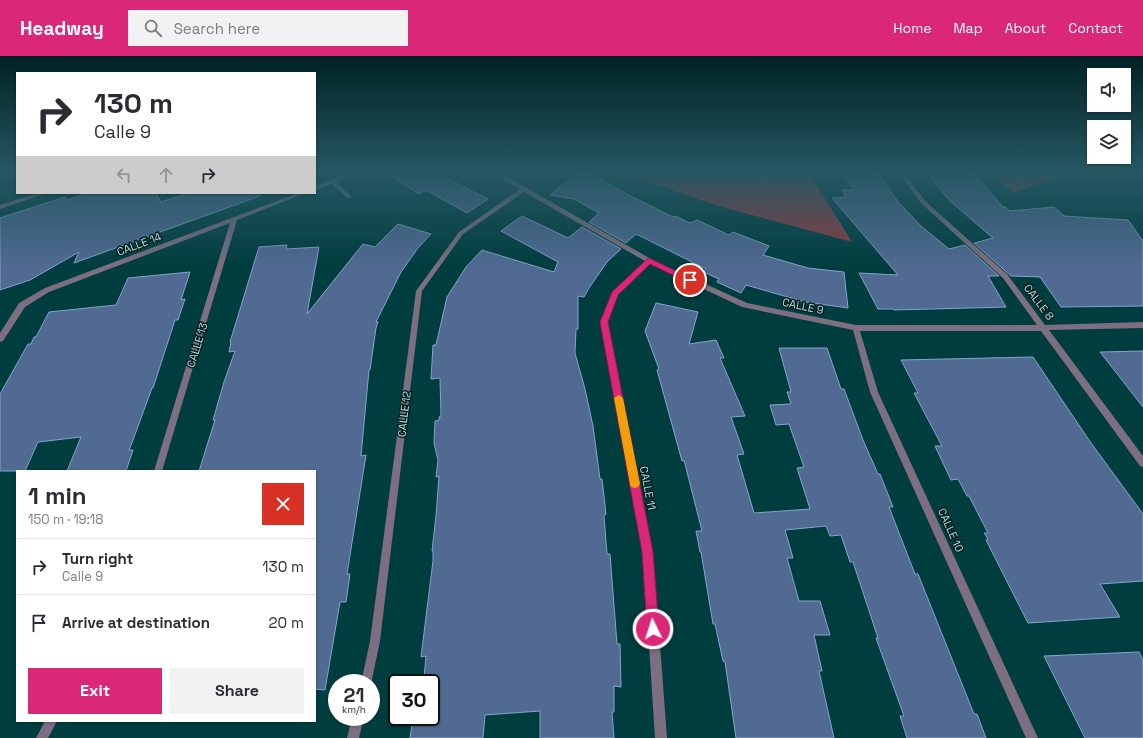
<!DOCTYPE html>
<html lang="en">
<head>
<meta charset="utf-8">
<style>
	:root { --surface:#fff; --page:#f2f2f3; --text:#2b2b33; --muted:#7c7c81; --line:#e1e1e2; --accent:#db2777 }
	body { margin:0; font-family:"Space Grotesk",sans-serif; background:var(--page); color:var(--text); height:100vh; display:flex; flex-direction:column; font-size:15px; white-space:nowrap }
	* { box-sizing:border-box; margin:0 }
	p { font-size:13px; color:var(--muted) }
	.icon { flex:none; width:22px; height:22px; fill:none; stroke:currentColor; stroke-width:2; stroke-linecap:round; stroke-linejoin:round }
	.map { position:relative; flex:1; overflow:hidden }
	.details { position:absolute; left:16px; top:414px; width:300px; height:252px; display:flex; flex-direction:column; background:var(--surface); border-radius:0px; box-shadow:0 1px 3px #0004 }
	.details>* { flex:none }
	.banner { position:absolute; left:16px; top:16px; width:300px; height:122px; border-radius:0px; box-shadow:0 1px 3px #0004; background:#fff; color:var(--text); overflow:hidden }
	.buttons { position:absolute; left:1087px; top:12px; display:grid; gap:8px }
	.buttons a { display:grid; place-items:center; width:44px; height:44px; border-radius:0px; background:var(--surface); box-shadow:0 1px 3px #0004; font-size:20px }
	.speed { position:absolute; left:328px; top:618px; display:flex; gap:8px; font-size:20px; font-weight:700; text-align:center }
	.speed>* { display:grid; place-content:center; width:52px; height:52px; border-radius:50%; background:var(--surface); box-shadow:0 1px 3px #0004; line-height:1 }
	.speed small { font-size:10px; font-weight:400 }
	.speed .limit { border:2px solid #111; border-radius:6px; background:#fff; color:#111 }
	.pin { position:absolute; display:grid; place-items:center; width:34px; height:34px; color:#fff; margin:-17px; border:2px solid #fff; border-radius:50%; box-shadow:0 1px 4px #0007 }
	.me { position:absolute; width:44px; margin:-22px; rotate:356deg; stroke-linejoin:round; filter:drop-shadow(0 0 3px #0008) }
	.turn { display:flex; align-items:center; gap:14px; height:84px; padding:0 12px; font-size:18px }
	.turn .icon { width:52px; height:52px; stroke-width:2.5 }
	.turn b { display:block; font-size:28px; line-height:34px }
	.lanes { display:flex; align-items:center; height:38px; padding:0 12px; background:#0003; justify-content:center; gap:20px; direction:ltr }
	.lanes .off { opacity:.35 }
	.round { display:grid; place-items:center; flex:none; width:42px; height:42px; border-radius:0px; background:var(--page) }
	.overview { display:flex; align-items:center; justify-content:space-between; height:68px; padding:0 12px }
	h1 { font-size:24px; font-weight:700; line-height:30px }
	.primary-button { display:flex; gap:8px; margin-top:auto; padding:8px 12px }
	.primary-button a { flex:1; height:46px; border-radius:0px; background:var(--accent); color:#fff; font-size:16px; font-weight:700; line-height:46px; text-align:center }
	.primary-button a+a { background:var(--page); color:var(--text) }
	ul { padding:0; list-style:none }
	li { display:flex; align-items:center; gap:12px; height:56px; padding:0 12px; border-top:1px solid var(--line) }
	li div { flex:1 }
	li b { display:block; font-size:15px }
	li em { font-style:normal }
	header { display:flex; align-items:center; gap:24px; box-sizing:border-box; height:56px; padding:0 20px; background:var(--accent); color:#fff }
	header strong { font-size:19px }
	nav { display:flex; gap:22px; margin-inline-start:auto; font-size:14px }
	.search { width:280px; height:36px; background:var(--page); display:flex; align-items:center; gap:10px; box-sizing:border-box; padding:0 14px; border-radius:0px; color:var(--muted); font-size:15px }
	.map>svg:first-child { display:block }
	.green { fill:#8f3a40 }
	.building { fill:#506a91; stroke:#87a3ce }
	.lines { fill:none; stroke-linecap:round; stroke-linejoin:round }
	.minor { fill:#7d6f81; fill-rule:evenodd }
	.route { fill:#db2777; stroke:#8e194d }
	.slow { fill:#f59e0b }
	.labels { text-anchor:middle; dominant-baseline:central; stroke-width:3; stroke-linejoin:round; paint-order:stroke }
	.street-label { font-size:11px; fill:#bddede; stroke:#042122 }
</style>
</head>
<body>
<header>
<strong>Headway</strong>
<div class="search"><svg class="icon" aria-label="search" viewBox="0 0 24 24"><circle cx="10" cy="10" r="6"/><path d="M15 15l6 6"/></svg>Search here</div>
<nav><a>Home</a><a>Map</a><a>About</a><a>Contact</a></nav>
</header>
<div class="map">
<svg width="1143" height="682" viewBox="0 0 1143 682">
	<rect width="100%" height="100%" fill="#003d3f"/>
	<g class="green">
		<polygon points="617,115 808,115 852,186 715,149"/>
		<polygon points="988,115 1051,115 1057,122 1013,137"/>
	</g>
	<g class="building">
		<polygon points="383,115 443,115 442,120 488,143 467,157 426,134 419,138"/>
		<polygon points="581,115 586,115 627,138 673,161 675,160 690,167 697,164 729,179 733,176 769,190 763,199 808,212 844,216 848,252 805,246 746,229 741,237 717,226 719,223 703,216 706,213 636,178 626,187 589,166 599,157 574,143 550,139"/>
		<polygon points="841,115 876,115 899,147 921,170 949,193 965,189 999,220 988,220 1006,251 894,254 893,253 878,253 859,217 898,219 832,142 846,141 842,134 854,134"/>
		<polygon points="927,115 972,115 1003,151 1005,151 1010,155 1054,151 1064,160 1128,164 1143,185 1143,250 1061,251 1040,221 1011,220 974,187 993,182 950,145 933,125 935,125"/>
		<polygon points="90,137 156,137 161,146 188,137 260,137 260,140 74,207 79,196 30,224 0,234 0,162 65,141 67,144"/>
		<polygon points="522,160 568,182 582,171 621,193 607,206 589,232 584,241 578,240 578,273 576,273 575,297 585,333 593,370 600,423 602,423 606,458 604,460 607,498 610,498 617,588 620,588 621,631 614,630 614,656 612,656 614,682 540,682 540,655 485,659 483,682 410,682 413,661 431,661 431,622 424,622 426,600 421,601 433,505 433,495 432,495 436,460 439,420 436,421 438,404 434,387 435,365 439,364 439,361 441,360 440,322 431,323 433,289 436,289 447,241 466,211 482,194 554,216 558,206 501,175"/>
		<polygon points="398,168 431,178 418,192 401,216 376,266 378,266 376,272 370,314 369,314 361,400 366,399 347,518 350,518 346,546 340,546 325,634 315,633 315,415 199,415 215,364 213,364 224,326 235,295 229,296 231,286 230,286 259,191 287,189 286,193 319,191 307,258 363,188 375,191"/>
		<polygon points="190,216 181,244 185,243 178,264 175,264 153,332 152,332 133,384 129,394 133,394 126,415 67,415 81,381 38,386 25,415 0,415 0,338 28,288 31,288 34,281 36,281 49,256 116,249 128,222"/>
		<polygon points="656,247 698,256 689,288 716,284 724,302 720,302 745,360 731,361 744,398 737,399 754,457 810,453 797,412 804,411 789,368 776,369 770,349 791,348 787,336 791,336 779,292 827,292 841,333 844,333 863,384 878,418 880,418 893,451 889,451 915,518 918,518 974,658 977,658 986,682 907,682 900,660 904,660 876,582 878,582 853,506 850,506 841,479 830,480 826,470 785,474 793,502 787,502 799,545 820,545 830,579 814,579 822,615 819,615 834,682 736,682 725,606 723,605 715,568 713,568 701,496 700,496 696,475 702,475 684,404 682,405 657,314 659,313 645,275"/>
		<polygon points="1143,295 1143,351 1100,296"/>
		<polygon points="1033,301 1091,387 1143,458 1143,525 1100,528 1120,561 1028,567 986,484 988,483 984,477 988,477 969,440 967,440 958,423 951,424 935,390 942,390 914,337 918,337 901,304"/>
		<polygon points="1139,596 1143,604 1143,682 1085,682 1044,600"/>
	</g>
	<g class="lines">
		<g class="minor">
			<polygon points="355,115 364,115 336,126 351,140 351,142 347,142 332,128 315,134 315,130"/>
			<polygon points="489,115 497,115 651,203 747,247 856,269 1037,269 1003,222 921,147 897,115 903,115 925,145 1007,218 1045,269 1143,266 1143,272 1049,274 1143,400 1143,411 1140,410 1041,275 860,275 878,336 1038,682 1026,682 870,336 853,274 742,251 650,208 618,239 608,266 653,496 667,682 655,682 643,496 600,266 613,236 645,205 524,136 463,178 422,235 380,585 371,628 371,627 361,627 370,585 416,235 459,176 520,133"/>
			<polygon points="38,137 47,137 0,153 0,149"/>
			<polygon points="298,137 306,137 237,164 162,415 154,415 230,167 49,236 25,251 3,285 0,286 0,277 19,247 45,232"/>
			<polygon points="352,661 364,661 359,682 347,682"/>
			<polygon points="45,665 57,665 48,682 36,682"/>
		</g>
	</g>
	<linearGradient id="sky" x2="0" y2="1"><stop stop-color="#002223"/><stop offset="0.55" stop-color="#265763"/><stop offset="1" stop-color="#265763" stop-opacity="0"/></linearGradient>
	<rect width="1143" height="211" fill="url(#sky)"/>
	<polygon class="route" points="649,202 694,224 690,226 687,226 650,208 618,239 608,266 653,496 659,573 657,577 653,579 649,577 647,573 642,496 600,266 612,236 647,203"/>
	<polygon class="slow" points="619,339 623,342 640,428 638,431 635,432 631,431 630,428 614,342"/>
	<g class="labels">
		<g class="street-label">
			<text transform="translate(139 188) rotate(-21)">CALLE 14</text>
			<text transform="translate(1039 246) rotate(53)">CALLE 8</text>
			<text transform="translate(803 250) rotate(12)">CALLE 9</text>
			<text transform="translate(197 289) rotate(-73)">CALLE 13</text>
			<text transform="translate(404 358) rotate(-83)">CALLE 12</text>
			<text transform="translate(648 432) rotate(79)">CALLE 11</text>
			<text transform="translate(951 474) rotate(66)">CALLE 10</text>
		</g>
	</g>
</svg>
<div class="buttons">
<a><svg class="icon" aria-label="sound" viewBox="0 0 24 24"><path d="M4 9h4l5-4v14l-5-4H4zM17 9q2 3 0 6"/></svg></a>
<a><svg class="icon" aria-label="layers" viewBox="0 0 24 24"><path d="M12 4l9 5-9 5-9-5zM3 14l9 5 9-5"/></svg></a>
</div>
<div class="speed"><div>21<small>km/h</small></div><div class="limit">30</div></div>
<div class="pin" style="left:690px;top:224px;background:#d93025"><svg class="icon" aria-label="arrive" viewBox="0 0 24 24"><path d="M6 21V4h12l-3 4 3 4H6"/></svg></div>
<svg class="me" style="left:653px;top:573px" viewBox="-20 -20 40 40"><circle r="17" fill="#db2777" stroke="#fff" stroke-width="3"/><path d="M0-11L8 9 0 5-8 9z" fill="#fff"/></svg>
<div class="banner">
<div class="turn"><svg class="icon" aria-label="right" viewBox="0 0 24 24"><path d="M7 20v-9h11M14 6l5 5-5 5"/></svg><div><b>130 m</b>Calle 9</div></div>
<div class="lanes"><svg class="icon off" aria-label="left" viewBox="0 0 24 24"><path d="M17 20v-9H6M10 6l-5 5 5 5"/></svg><svg class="icon off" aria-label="ahead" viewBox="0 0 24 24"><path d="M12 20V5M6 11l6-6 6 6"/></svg><svg class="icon" aria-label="right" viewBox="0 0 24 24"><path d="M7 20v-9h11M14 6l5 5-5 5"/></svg></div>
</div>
<section class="details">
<div class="overview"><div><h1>1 min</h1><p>150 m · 19:18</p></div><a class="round" style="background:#d93025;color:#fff"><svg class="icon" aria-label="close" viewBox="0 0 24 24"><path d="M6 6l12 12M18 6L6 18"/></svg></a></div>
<ul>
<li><svg class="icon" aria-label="right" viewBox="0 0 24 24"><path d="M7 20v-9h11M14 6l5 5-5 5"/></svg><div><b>Turn right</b><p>Calle 9</p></div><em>130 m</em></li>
<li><svg class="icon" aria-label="arrive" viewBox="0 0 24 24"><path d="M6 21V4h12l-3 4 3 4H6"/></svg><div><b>Arrive at destination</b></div><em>20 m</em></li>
</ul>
<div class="primary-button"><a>Exit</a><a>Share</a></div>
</section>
</div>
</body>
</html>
